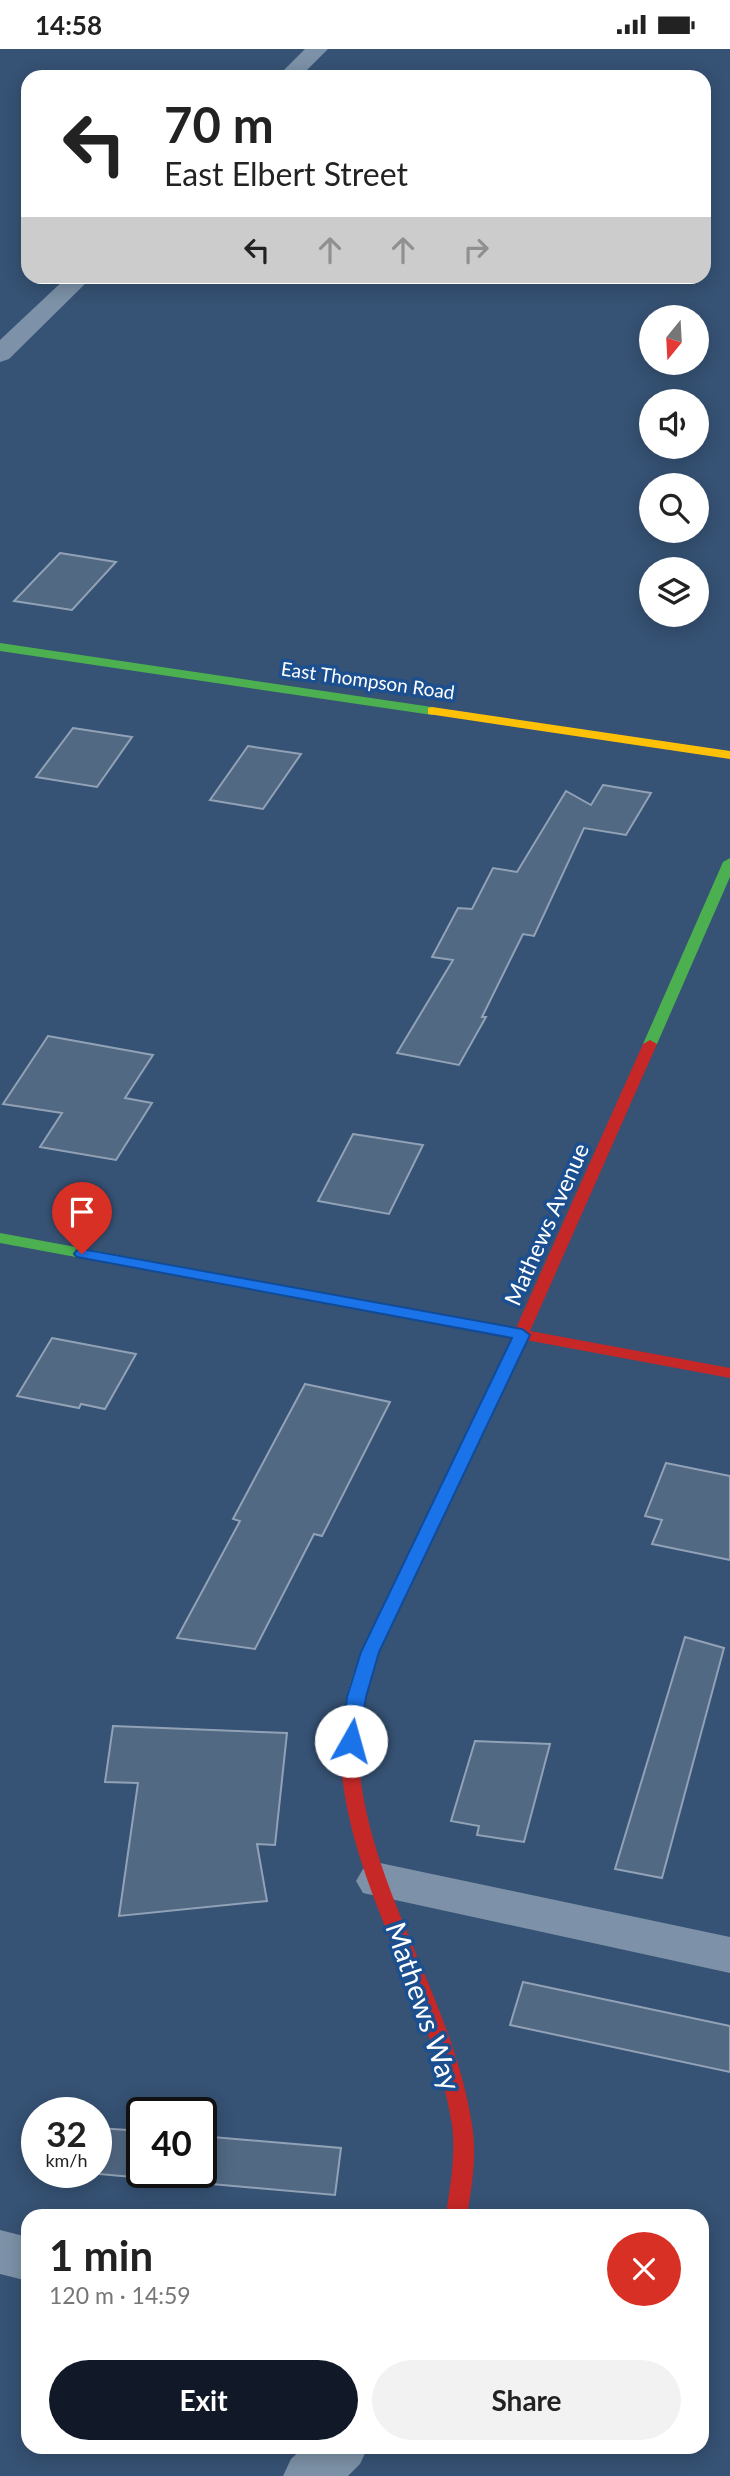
<!DOCTYPE html>
<html lang="en">
<head>
<meta charset="utf-8">
<style>
	:root { --surface:#fff; --page:#f2f2f2; --text:#222; --muted:#767676; --accent:#111827 }
	body { margin:0; font-family:Lato,sans-serif; background:var(--page); color:var(--text); height:100vh; display:flex; flex-direction:column; font-size:26px; white-space:nowrap }
	* { box-sizing:border-box; margin:0 }
	p { font-size:23px; color:var(--muted) }
	.icon { flex:none; width:38px; height:38px; fill:none; stroke:currentColor; stroke-width:2; stroke-linecap:round; stroke-linejoin:round }
	.map { position:relative; flex:1; overflow:hidden }
	.sheet { position:absolute; left:21px; top:2160px; width:688px; height:245px; display:flex; flex-direction:column; background:var(--surface); border-radius:21px; box-shadow:0 4px 18px #0003 }
	.sheet>* { flex:none }
	.top-card { position:absolute; left:21px; top:21px; width:690px; height:214px; border-radius:21px; box-shadow:0 4px 18px #0003; background:#fff; color:var(--text); overflow:hidden }
	.needle { width:46px; rotate:198deg }
	.buttons { position:absolute; left:639px; top:256px; display:grid; gap:14px }
	.buttons a { display:grid; place-items:center; width:70px; height:70px; border-radius:50%; background:var(--surface); box-shadow:0 4px 18px #0003; font-size:35px }
	.speed { position:absolute; left:21px; top:2048px; display:flex; gap:14px; font-size:35px; font-weight:700; text-align:center }
	.speed>* { display:grid; place-content:center; width:91px; height:91px; border-radius:50%; background:var(--surface); box-shadow:0 4px 18px #0003; line-height:1 }
	.speed small { font-size:18px; font-weight:400 }
	.speed .limit { border:4px solid #111; border-radius:10px; background:#fff; color:#111 }
	.pin { position:absolute; display:grid; place-items:center; width:60px; height:60px; color:#fff; margin:-72px -30px; border-radius:50% 50% 50% 0; rotate:-45deg; box-shadow:0 0 7px #0007 }
	.pin .icon { rotate:45deg }
	.me { position:absolute; width:77px; margin:-38px; rotate:7deg; stroke-linejoin:round; filter:drop-shadow(0 0 5px #0008) }
	.turn { display:flex; align-items:center; gap:24px; height:147px; padding:0 28px; font-size:32px }
	.turn .icon { width:91px; height:91px; stroke-width:2.5 }
	.turn b { display:block; font-size:49px; line-height:60px }
	.lanes { display:flex; align-items:center; height:66px; padding:0 28px; background:#0003; justify-content:center; gap:35px; direction:ltr }
	.lanes .off { opacity:.35 }
	.round { display:grid; place-items:center; flex:none; width:74px; height:74px; border-radius:37px; background:var(--page) }
	.summary { display:flex; align-items:center; justify-content:space-between; height:119px; padding:0 28px }
	h1 { font-size:42px; font-weight:700; line-height:52px }
	.button { display:flex; gap:14px; margin-top:auto; padding:14px 28px }
	.button a { flex:1; height:80px; border-radius:42px; background:var(--accent); color:#fff; font-size:28px; font-weight:700; line-height:80px; text-align:center }
	.button a+a { background:var(--page); color:var(--text) }
	.status { display:flex; justify-content:space-between; align-items:center; height:49px; padding:0 35px; background:var(--surface); direction:ltr }
	.status svg { height:19px; fill:currentColor }
	.map>svg:first-child { display:block }
	.building { fill:#526984; stroke:#92a2b6; stroke-width:2 }
	.lines { fill:none; stroke-linecap:round; stroke-linejoin:round }
	.street { fill:#7d92a8; fill-rule:evenodd }
	.fast { fill:#4caf50; fill-rule:evenodd }
	.slow { fill:#ffc107; fill-rule:evenodd }
	.jam { fill:#c62828; fill-rule:evenodd }
	.route { fill:#1a73e8; stroke:#114b97; stroke-width:2 }
	.labels { text-anchor:middle; dominant-baseline:central; stroke-width:7; stroke-linejoin:round; paint-order:stroke }
	.far-street-label { font-size:19px; fill:#fff; stroke:#1b4f8f }
	.street-label { font-size:23px; fill:#fff; stroke:#1b4f8f }
	.near-street-label { font-size:28px; fill:#fff; stroke:#1b4f8f }
</style>
</head>
<body>
<div class="status"><b>14:58</b><svg viewBox="0 0 49 12"><path d="M0 12V9h3v3zM5 12V6h3v6zM10 12V3h3v9zM15 12V0h3v12zM26 1h20v11H26zM47 4h2v5h-2z"/></svg></div>
<div class="map">
<svg width="730" height="2427" viewBox="0 0 730 2427">
	<rect width="100%" height="100%" fill="#365274"/>
	<g class="building">
		<polygon points="60,504 116,513 72,561 14,552"/>
		<polygon points="73,679 132,688 97,738 36,728"/>
		<polygon points="248,697 301,705 263,760 210,751"/>
		<polygon points="603,736 651,744 626,786 584,779 534,887 523,885 482,968 486,968 459,1016 397,1004 453,911 432,908 458,859 472,860 493,819 517,823 566,742 591,756"/>
		<polygon points="48,987 153,1006 125,1049 152,1054 116,1111 40,1098 62,1064 3,1055"/>
		<polygon points="353,1085 423,1096 389,1165 318,1152"/>
		<polygon points="52,1289 136,1305 105,1360 81,1355 79,1359 17,1347"/>
		<polygon points="305,1335 390,1353 322,1487 314,1485 255,1600 177,1589 240,1472 233,1470"/>
		<polygon points="666,1414 730,1427 730,1511 652,1495 662,1471 645,1467"/>
		<polygon points="685,1588 724,1599 662,1829 615,1820"/>
		<polygon points="113,1677 287,1684 275,1796 257,1795 267,1852 119,1867 138,1734 105,1733"/>
		<polygon points="475,1692 550,1695 524,1793 477,1786 479,1777 451,1772"/>
		<polygon points="523,1933 730,1977 730,2023 510,1976"/>
		<polygon points="98,2079 142,2082 142,2123 201,2123 201,2087 341,2099 335,2146 88,2124 96,2123"/>
	</g>
	<g class="lines">
		<g class="street">
			<polygon points="305,0 328,0 300,28 277,28"/>
			<polygon points="67,228 92,228 9,310 0,313 0,291"/>
			<polygon points="380,1814 730,1888 730,1924 363,1844 356,1832 363,1820"/>
			<polygon points="0,2181 28,2188 28,2232 0,2225"/>
			<polygon points="304,2398 368,2398 360,2415 348,2427 283,2427 291,2410"/>
		</g>
		<g class="fast">
			<polygon points="0,594 432,658 438,662 432,666 0,602"/>
			<polygon points="730,809 730,828 657,995 650,999 645,998 643,995 723,813"/>
			<polygon points="0,1184 422,1262 430,1267 422,1272 0,1194"/>
		</g>
		<g class="slow">
			<polygon points="432,658 730,702 730,710 428,665 428,659"/>
			<path d="M510,1305L518,1310L379,1603L365,1648L361,1674H347C339,1658 356,1620 361,1603L502,1310Z"/>
		</g>
		<g class="jam">
			<polygon points="650,991 657,995 530,1282 730,1319 730,1329 526,1291 516,1314 510,1315 502,1310 511,1289 416,1270 414,1267 416,1264 422,1262 516,1279 643,995"/>
			<path d="M354,1663L361,1664L363,1669C361,1685 358,1701 359,1717C371,1844 453,1951 472,2076C477,2106 472,2138 467,2166H446C450,2137 456,2106 452,2076C432,1951 352,1844 341,1717C339,1701 343,1685 345,1669L347,1664Z"/>
		</g>
	</g>
	<polygon class="route" points="82,1200 522,1280 530,1286 379,1603 366,1648 357,1697 344,1697 341,1692 347,1648 361,1603 512,1289 77,1208 74,1205 77,1201"/>
	<g class="labels">
		<g class="far-street-label">
			<text transform="translate(368 631) rotate(8)">East Thompson Road</text>
		</g>
		<g class="street-label">
			<text transform="translate(546 1175) rotate(-66)">Mathews Avenue</text>
		</g>
		<g class="near-street-label">
			<text transform="translate(424 1957) rotate(71)">Mathews Way</text>
		</g>
	</g>
</svg>
<div class="buttons">
<a><svg class="needle" viewBox="-14 -14 28 28"><path d="M0-13l5 13h-10z" fill="#e53935"/><path d="M0 13l5-13h-10z" fill="#767676"/></svg></a>
<a><svg class="icon" aria-label="sound" viewBox="0 0 24 24"><path d="M4 9h4l5-4v14l-5-4H4zM17 9q2 3 0 6"/></svg></a>
<a><svg class="icon" aria-label="search" viewBox="0 0 24 24"><circle cx="10" cy="10" r="6"/><path d="M15 15l6 6"/></svg></a>
<a><svg class="icon" aria-label="layers" viewBox="0 0 24 24"><path d="M12 4l9 5-9 5-9-5zM3 14l9 5 9-5"/></svg></a>
</div>
<div class="speed"><div>32<small>km/h</small></div><div class="limit">40</div></div>
<div class="pin" style="left:82px;top:1205px;background:#d93025"><svg class="icon" aria-label="arrive" viewBox="0 0 24 24"><path d="M6 21V4h12l-3 4 3 4H6"/></svg></div>
<svg class="me" style="left:351px;top:1692px" viewBox="-20 -20 40 40"><circle r="19" fill="#fff"/><path d="M0-13L10 11 0 6-10 11z" fill="#1a73e8"/></svg>
<div class="top-card">
<div class="turn"><svg class="icon" aria-label="left" viewBox="0 0 24 24"><path d="M17 20v-9H6M10 6l-5 5 5 5"/></svg><div><b>70 m</b>East Elbert Street</div></div>
<div class="lanes"><svg class="icon" aria-label="left" viewBox="0 0 24 24"><path d="M17 20v-9H6M10 6l-5 5 5 5"/></svg><svg class="icon off" aria-label="ahead" viewBox="0 0 24 24"><path d="M12 20V5M6 11l6-6 6 6"/></svg><svg class="icon off" aria-label="ahead" viewBox="0 0 24 24"><path d="M12 20V5M6 11l6-6 6 6"/></svg><svg class="icon off" aria-label="right" viewBox="0 0 24 24"><path d="M7 20v-9h11M14 6l5 5-5 5"/></svg></div>
</div>
<section class="sheet">
<div class="summary"><div><h1>1 min</h1><p>120 m · 14:59</p></div><a class="round" style="background:#d93025;color:#fff"><svg class="icon" aria-label="close" viewBox="0 0 24 24"><path d="M6 6l12 12M18 6L6 18"/></svg></a></div>
<div class="button"><a>Exit</a><a>Share</a></div>
</section>
</div>
</body>
</html>
